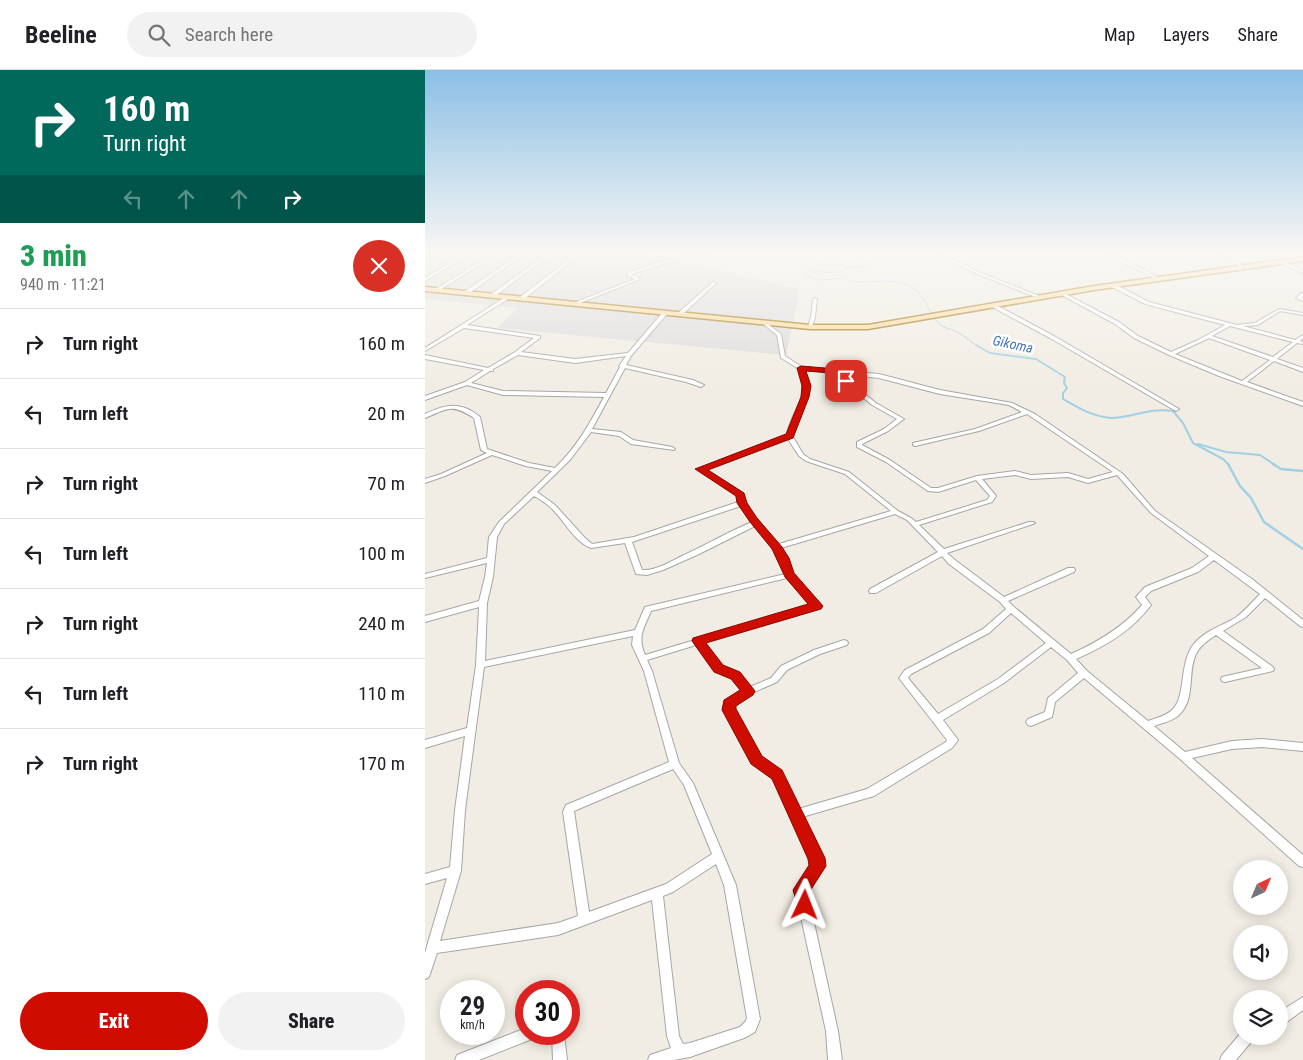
<!DOCTYPE html>
<html lang="en">
<head>
<meta charset="utf-8">
<style>
	:root { --surface:#fff; --page:#f2f2f2; --text:#202124; --muted:#757577; --line:#e0e0e0; --accent:#ce0c00 }
	body { margin:0; font-family:"Roboto Condensed",sans-serif; background:var(--page); color:var(--text); height:100vh; display:flex; flex-direction:column; font-size:19px; white-space:nowrap }
	* { box-sizing:border-box; margin:0 }
	p { font-size:16px; color:var(--muted) }
	.icon { flex:none; width:28px; height:28px; fill:none; stroke:currentColor; stroke-width:2; stroke-linecap:round; stroke-linejoin:round }
	.map { position:relative; flex:1; overflow:hidden }
	.details { display:flex; flex-direction:column; background:var(--surface); width:425px }
	.details>* { flex:none }
	.hud { background:#00695c; color:#fff; overflow:hidden }
	.needle { width:32px; rotate:44deg }
	.buttons { position:absolute; left:808px; top:790px; display:grid; gap:10px }
	.buttons a { display:grid; place-items:center; width:55px; height:55px; border-radius:50%; background:var(--surface); box-shadow:0 2px 12px #0003; font-size:25px }
	.speed { position:absolute; left:15px; top:910px; display:flex; gap:10px; font-size:25px; font-weight:700; text-align:center }
	.speed>* { display:grid; place-content:center; width:65px; height:65px; border-radius:50%; background:var(--surface); box-shadow:0 2px 12px #0003; line-height:1 }
	.speed small { font-size:12px; font-weight:400 }
	.speed .limit { border:8px solid #d22; background:#fff; color:#111 }
	.pin { position:absolute; display:grid; place-items:center; width:42px; height:42px; color:#fff; margin:-21px; border-radius:10px; box-shadow:0 2px 8px #0006 }
	.me { position:absolute; width:55px; margin:-28px; rotate:2deg; stroke-linejoin:round; filter:drop-shadow(0 0 4px #0008) }
	.turn { display:flex; align-items:center; gap:18px; height:105px; padding:0 20px; font-size:22px }
	.turn .icon { width:65px; height:65px; stroke-width:2.5 }
	.turn b { display:block; font-size:35px; line-height:42px }
	.lanes { display:flex; align-items:center; height:48px; padding:0 20px; background:#0003; justify-content:center; gap:25px; direction:ltr }
	.lanes .off { opacity:.35 }
	.round { display:grid; place-items:center; flex:none; width:52px; height:52px; border-radius:26px; background:var(--page) }
	.summary { display:flex; align-items:center; justify-content:space-between; height:85px; padding:0 20px }
	h1 { font-size:30px; font-weight:800; line-height:38px; color:#1e9e55 }
	.primary-button { display:flex; gap:10px; margin-top:auto; padding:10px 20px }
	.primary-button a { flex:1; height:58px; border-radius:30px; background:var(--accent); color:#fff; font-size:20px; font-weight:800; line-height:58px; text-align:center }
	.primary-button a+a { background:var(--page); color:var(--text) }
	ul { padding:0; list-style:none }
	li { display:flex; align-items:center; gap:15px; height:70px; padding:0 20px; border-top:1px solid var(--line) }
	li div { flex:1 }
	li b { display:block; font-size:19px }
	li em { font-style:normal }
	header { display:flex; align-items:center; gap:30px; box-sizing:border-box; height:70px; padding:0 25px; background:var(--surface); border-bottom:1px solid var(--line) }
	header strong { font-size:24px }
	nav { display:flex; gap:28px; margin-inline-start:auto; font-size:18px }
	.search { width:350px; height:45px; background:var(--page); display:flex; align-items:center; gap:12px; box-sizing:border-box; padding:0 18px; border-radius:28px; color:var(--muted); font-size:19px }
	main { display:flex; flex:1; min-height:0 }
	.map>svg:first-child { display:block }
	.residential { fill:#dddcdc }
	.lines { fill:none; stroke-linecap:round; stroke-linejoin:round }
	.stream-far2 { stroke:#a1d0e2; stroke-width:1 }
	.stream-far1 { stroke:#a1d0e2; stroke-width:2 }
	.stream { stroke:#a1d0e2; stroke-width:2.5 }
	.street-casing { stroke:#a6a6a6; stroke-width:2 }
	.primary-casing { stroke:#9a7000; stroke-width:3 }
	.street { fill:#fff; fill-rule:evenodd }
	.primary { fill:#ffd99b; fill-rule:evenodd }
	.route { fill:#ce0c00; stroke:#860800 }
	.labels { text-anchor:middle; dominant-baseline:central; stroke-width:5; stroke-linejoin:round; paint-order:stroke }
	.far-water-label { font-size:14px; font-style:italic; fill:#4276b8; stroke:#fff }
</style>
</head>
<body>
<header>
<strong>Beeline</strong>
<div class="search"><svg class="icon" aria-label="search" viewBox="0 0 24 24"><circle cx="10" cy="10" r="6"/><path d="M15 15l6 6"/></svg>Search here</div>
<nav><a>Map</a><a>Layers</a><a>Share</a></nav>
</header>
<main>
<section class="details">
<div class="hud">
<div class="turn"><svg class="icon" aria-label="right" viewBox="0 0 24 24"><path d="M7 20v-9h11M14 6l5 5-5 5"/></svg><div><b>160 m</b>Turn right</div></div>
<div class="lanes"><svg class="icon off" aria-label="left" viewBox="0 0 24 24"><path d="M17 20v-9H6M10 6l-5 5 5 5"/></svg><svg class="icon off" aria-label="ahead" viewBox="0 0 24 24"><path d="M12 20V5M6 11l6-6 6 6"/></svg><svg class="icon off" aria-label="ahead" viewBox="0 0 24 24"><path d="M12 20V5M6 11l6-6 6 6"/></svg><svg class="icon" aria-label="right" viewBox="0 0 24 24"><path d="M7 20v-9h11M14 6l5 5-5 5"/></svg></div>
</div>
<div class="summary"><div><h1>3 min</h1><p>940 m · 11:21</p></div><a class="round" style="background:#d93025;color:#fff"><svg class="icon" aria-label="close" viewBox="0 0 24 24"><path d="M6 6l12 12M18 6L6 18"/></svg></a></div>
<ul>
<li><svg class="icon" aria-label="right" viewBox="0 0 24 24"><path d="M7 20v-9h11M14 6l5 5-5 5"/></svg><div><b>Turn right</b></div><em>160 m</em></li>
<li><svg class="icon" aria-label="left" viewBox="0 0 24 24"><path d="M17 20v-9H6M10 6l-5 5 5 5"/></svg><div><b>Turn left</b></div><em>20 m</em></li>
<li><svg class="icon" aria-label="right" viewBox="0 0 24 24"><path d="M7 20v-9h11M14 6l5 5-5 5"/></svg><div><b>Turn right</b></div><em>70 m</em></li>
<li><svg class="icon" aria-label="left" viewBox="0 0 24 24"><path d="M17 20v-9H6M10 6l-5 5 5 5"/></svg><div><b>Turn left</b></div><em>100 m</em></li>
<li><svg class="icon" aria-label="right" viewBox="0 0 24 24"><path d="M7 20v-9h11M14 6l5 5-5 5"/></svg><div><b>Turn right</b></div><em>240 m</em></li>
<li><svg class="icon" aria-label="left" viewBox="0 0 24 24"><path d="M17 20v-9H6M10 6l-5 5 5 5"/></svg><div><b>Turn left</b></div><em>110 m</em></li>
<li><svg class="icon" aria-label="right" viewBox="0 0 24 24"><path d="M7 20v-9h11M14 6l5 5-5 5"/></svg><div><b>Turn right</b></div><em>170 m</em></li>
</ul>
<div class="primary-button"><a>Exit</a><a>Share</a></div>
</section>
<div class="map">
<svg width="878" height="990" viewBox="0 0 878 990">
	<rect width="100%" height="100%" fill="#f1ede4"/>
	<polygon class="residential" points="0,183 215,183 375,219 361,285 72,258 93,238 0,229"/>
	<g class="lines">
		<path class="stream-far2" d="M388,183L372,187V189L407,196L433,191L445,194L442,197C436,197 428,196 421,198C417,199 415,202 410,203C400,203 387,196 379,204L394,210L419,208C432,217 464,206 483,215C499,222 502,240 513,253C518,258 527,259 534,263C540,266 546,272 552,276"/>
		<g class="stream-far1">
			<path d="M551,275L565,283L611,289L640,307L639,313L642,318L638,323V329C652,337 668,347 686,348C708,348 723,337 748,341L758,353L768,373L798,389L804,395"/>
			<polyline points="773,374 801,382 835,385 850,395"/>
		</g>
		<g class="stream">
			<polyline points="803,394 815,416 826,428 839,452 878,479"/>
			<polyline points="848,394 856,399 878,401"/>
		</g>
		<g class="street-casing">
			<g id="street">
				<polygon points="41,183 46,183 0,211 0,208"/>
				<polygon points="69,183 74,183 13,221 9,220"/>
				<polygon points="96,183 101,183 43,224 39,224 39,222"/>
				<polygon points="123,183 128,183 69,227 65,227 65,225"/>
				<polygon points="152,183 157,183 99,229 95,229 95,227"/>
				<polygon points="278,183 288,183 251,190 207,204 215,209 150,235 146,234 210,209 202,205 202,203 249,188"/>
				<polygon points="509,183 514,183 554,202 617,227 613,228 552,204"/>
				<polygon points="677,183 683,183 718,199 735,209 732,210 716,201"/>
				<polygon points="788,183 793,183 821,197 818,198"/>
				<polygon points="855,191 857,191 878,200 878,203 855,193"/>
				<polygon points="288,212 291,213 257,245 253,245 253,243"/>
				<path d="M687,215H691L724,232L812,255L830,253L854,239L878,243V245L855,241L833,255L818,256L870,270L878,265V268L875,271L878,272V274L872,273L852,289L878,298V302L849,291L822,312L878,332V336L794,306L744,285L709,268L690,254L633,223L637,222L694,252L713,266L746,282L773,270L800,255L720,234L687,217ZM805,256L868,272L848,287L787,266ZM784,268L845,290L817,311L750,284Z"/>
				<polygon points="876,223 878,223 878,226 876,228 878,228 878,231 871,228"/>
				<path d="M82,226L86,227L42,255L115,266V268L96,282L150,289L203,283L238,242H242V244L206,286L201,295L268,310L279,315L276,317L261,312L200,298L167,359L196,362L208,370L247,377L250,379L249,380L206,374L194,366L166,362L145,390L112,422L130,435L160,468L167,474L209,467L313,432L310,423L272,399L362,365C367,336 385,333 374,299L356,288L352,265L337,253V251H339L356,264L360,286L377,297L454,304L515,320L587,333L610,344L698,404L730,441L827,509L878,550V557L875,556L840,528L821,547L798,561L848,597L849,599L848,601L800,612L797,611L796,609L797,607L837,598L791,565C783,570 775,576 771,584C762,603 771,629 754,645C748,651 737,653 729,656L760,682L807,671L837,669L878,673V681L837,677L807,679L767,688L878,785V797L874,796L755,689L659,608L630,632L627,647L606,656L603,655L601,652L603,649L620,642L623,628L653,603L642,590L626,577L579,613L518,650L533,670L527,678L449,726L377,747L396,789L398,796L382,821L413,961L417,990H403L401,961L370,820L386,795V789L348,708L328,693L299,640L301,631L318,620L307,607L291,600L271,575L222,590L227,601L254,693L268,713L311,815L335,949L330,962L319,968L265,987L249,990H223L225,985L246,978L242,966L227,830L133,865L12,883L4,907L0,909V883L22,808L0,814V804L25,797L30,740L40,666L0,678V670L42,658L51,595L54,537L0,552V546L54,531L60,507L62,493L0,508V504L62,488L64,467L74,452L127,401L101,396L67,385L20,406L0,413V409L16,404L62,383L56,380L49,348C26,333 23,339 0,348V344C21,334 36,331 55,347L62,379L104,393L130,398C152,377 165,353 179,327L78,325L42,315L0,330V326L40,312L59,300L0,289V285L63,298L90,282L109,268L39,258L0,281V278ZM93,285L150,293L201,286L194,296L195,297L181,323L78,321L46,313L65,301H68V299ZM379,300L408,303L447,335L472,349L459,359L432,372V377L461,392L503,421L513,422L551,410L565,426L562,430L491,452L486,448L473,441L424,402L385,389L378,384L368,367C372,338 391,332 379,300ZM415,304L454,308L515,324L584,335L597,342L550,359L488,373V375L490,376L554,361L602,344L688,402L663,409L643,403L606,405L590,401L552,406L513,418H506L465,390L437,375V374L463,361L479,349L451,333ZM363,369L374,386L381,391L420,404L466,441L354,474L333,452L320,433L315,421L280,399ZM590,405L606,409L643,407L663,413L692,405L726,443L784,486L767,498L720,517L711,527L717,535C698,557 673,572 646,584L589,537L583,531L649,502L650,500L649,498H643L579,527L530,490L522,483L608,454L610,453L608,452H604L519,479L494,455L567,432L571,426L557,409ZM109,426C116,430 123,434 129,441C140,452 150,472 166,478L200,473L211,504L222,505L238,500L272,485L330,456L349,478L354,487L360,504L220,537L210,560L60,591L62,533L68,507L72,467L79,454ZM316,436L327,452C303,462 281,475 257,486C245,492 230,501 217,500L207,472ZM470,444L482,450L513,482L445,519L444,521L445,523H451L517,486L524,494L575,532L581,539L558,559L480,600L474,608L522,670L521,672L442,719L373,739L356,702L334,687L309,640V636L327,623L352,612L362,600L395,584L422,575L423,573L422,571L419,570L389,580L356,596L346,608L325,617L313,603L297,596L279,572L394,538L395,536L394,534L368,504L362,487L356,478ZM789,490L835,524C827,532 820,541 810,548C796,556 779,561 768,575C754,594 761,628 747,640C741,646 731,648 723,651L662,601L651,589C679,577 708,560 726,535L720,527L726,521L773,502ZM362,508L386,535L220,585C212,567 219,558 226,541ZM586,543L621,573L573,609L513,644L483,608L486,604L564,563ZM208,566L207,575L219,601L244,692L141,735L138,742L153,846L133,853L15,871L36,801L40,740L59,597ZM248,699L259,715L287,784L241,814L164,842L149,741ZM291,794L299,815L322,948L320,952L315,957L265,973L258,974L254,966L238,826L248,822Z"/>
				<polygon points="390,228 392,229 390,247 387,257 385,258 383,257 386,247 388,229"/>
				<polygon points="567,235 571,235 629,266 754,339 751,341 749,340 625,268 567,237"/>
				<polygon points="878,927 878,940 859,954 854,955 854,942"/>
				<polygon points="101,958 101,964 108,964 107,969 54,990 30,990 32,985"/>
				<polygon points="816,963 816,966 828,966 827,971 811,990 795,990 797,985"/>
				<polygon points="127,964 139,964 142,990 128,990"/>
			</g>
		</g>
		<g class="primary-casing">
			<polygon id="primary" points="878,187 878,191 669,220 443,259 385,259 0,221 0,217 385,255 443,255 669,216"/>
		</g>
		<use href="#street" class="street"/>
		<use href="#primary" class="primary"/>
	</g>
	<linearGradient id="sky" x2="0" y2="1"><stop stop-color="#8bbfe6"/><stop offset="0.57" stop-color="#f9f7f3"/><stop offset="1" stop-color="#f9f7f3" stop-opacity="0"/></linearGradient>
	<rect width="878" height="322" fill="url(#sky)"/>
	<polygon class="route" points="376,296 412,299 425,311 418,312 407,303 381,301 386,316 384,327 368,368 283,400 319,423 322,433 332,448 357,477 364,488 369,503 398,536 396,539 281,573 298,595 315,602 330,621 328,625 311,636 311,639 337,686 357,700 400,788 401,796 385,821 389,835 386,841 380,844 374,841 368,820 384,795 383,789 347,709 326,694 297,640 299,630 315,620 306,609 289,602 267,571 268,568 383,534 360,507 347,479 325,452 312,433 311,426 270,399 361,364 376,327 377,316 372,298"/>
	<g class="labels">
		<g class="far-water-label">
			<text transform="translate(588 274) rotate(12)">Gikoma</text>
		</g>
	</g>
</svg>
<div class="buttons">
<a><svg class="needle" viewBox="-14 -14 28 28"><path d="M0-13l5 13h-10z" fill="#e53935"/><path d="M0 13l5-13h-10z" fill="#757577"/></svg></a>
<a><svg class="icon" aria-label="sound" viewBox="0 0 24 24"><path d="M4 9h4l5-4v14l-5-4H4zM17 9q2 3 0 6"/></svg></a>
<a><svg class="icon" aria-label="layers" viewBox="0 0 24 24"><path d="M12 4l9 5-9 5-9-5zM3 14l9 5 9-5"/></svg></a>
</div>
<div class="speed"><div>29<small>km/h</small></div><div class="limit">30</div></div>
<div class="pin" style="left:421px;top:311px;background:#d93025"><svg class="icon" aria-label="arrive" viewBox="0 0 24 24"><path d="M6 21V4h12l-3 4 3 4H6"/></svg></div>
<svg class="me" style="left:380px;top:835px" viewBox="-20 -20 40 40"><path d="M0-17L14 15 0 8-14 15z" fill="#ce0c00" stroke="#fff" stroke-width="4"/></svg>
</div>
</main>
</body>
</html>
